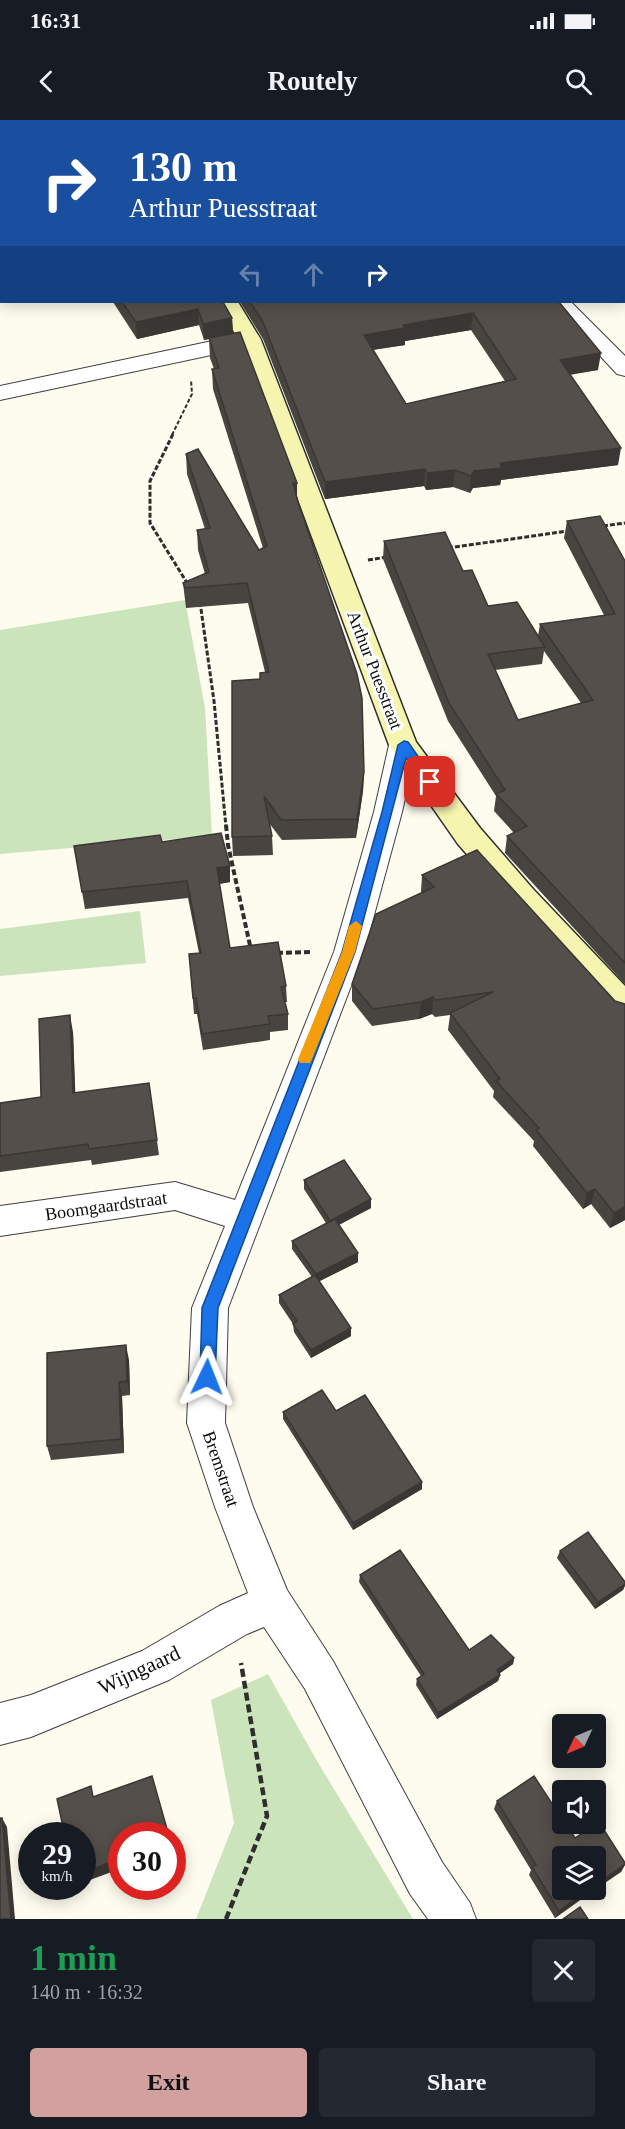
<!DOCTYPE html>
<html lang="en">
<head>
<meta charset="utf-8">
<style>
	:root { --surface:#171b24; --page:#242831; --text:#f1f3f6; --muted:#9ea1a6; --accent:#d2a09f }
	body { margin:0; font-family:"Times New Roman",serif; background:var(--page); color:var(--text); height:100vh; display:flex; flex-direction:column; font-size:22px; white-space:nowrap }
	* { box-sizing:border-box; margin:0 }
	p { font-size:20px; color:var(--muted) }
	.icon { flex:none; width:33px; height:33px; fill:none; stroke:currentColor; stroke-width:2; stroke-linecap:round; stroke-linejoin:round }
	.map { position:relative; height:1799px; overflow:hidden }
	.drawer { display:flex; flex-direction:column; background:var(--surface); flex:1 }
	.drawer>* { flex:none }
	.hud { position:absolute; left:0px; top:0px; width:626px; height:183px; box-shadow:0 3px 15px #0003; background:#1a4fa0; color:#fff; overflow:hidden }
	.needle { width:39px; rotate:226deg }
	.buttons { position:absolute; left:552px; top:1594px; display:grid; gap:12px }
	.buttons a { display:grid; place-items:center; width:54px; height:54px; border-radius:6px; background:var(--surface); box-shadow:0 3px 15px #0003; font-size:30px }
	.speed { position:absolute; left:18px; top:1702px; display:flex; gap:12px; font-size:30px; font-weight:700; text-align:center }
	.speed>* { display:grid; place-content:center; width:78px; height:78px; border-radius:50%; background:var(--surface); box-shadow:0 3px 15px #0003; line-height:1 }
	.speed small { font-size:15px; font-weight:400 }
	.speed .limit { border:9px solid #d22; background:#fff; color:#111 }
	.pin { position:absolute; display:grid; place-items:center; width:51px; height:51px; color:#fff; margin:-26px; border-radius:12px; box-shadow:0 3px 9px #0006 }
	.me { position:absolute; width:66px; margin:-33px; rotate:2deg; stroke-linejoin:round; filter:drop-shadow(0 0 4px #0008) }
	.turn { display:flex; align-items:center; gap:21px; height:126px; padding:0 30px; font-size:27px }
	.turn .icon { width:78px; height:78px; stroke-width:2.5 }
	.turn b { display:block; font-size:42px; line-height:51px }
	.lanes { display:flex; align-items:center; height:57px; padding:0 30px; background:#0003; justify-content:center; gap:30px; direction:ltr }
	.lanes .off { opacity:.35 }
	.round { display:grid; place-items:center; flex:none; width:63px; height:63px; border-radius:6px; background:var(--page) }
	.summary { display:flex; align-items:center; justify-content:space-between; height:102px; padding:0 30px }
	h1 { font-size:36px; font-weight:800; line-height:45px; color:#1e9e55 }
	.action { display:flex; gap:12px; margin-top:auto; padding:12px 30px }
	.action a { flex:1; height:69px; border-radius:6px; background:var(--accent); color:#111; font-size:24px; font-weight:800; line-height:69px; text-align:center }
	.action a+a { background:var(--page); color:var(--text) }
	.status { display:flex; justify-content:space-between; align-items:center; height:42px; padding:0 30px; background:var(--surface); direction:ltr }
	.status svg { height:16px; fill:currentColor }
	header { display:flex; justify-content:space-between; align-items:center; height:78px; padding:0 30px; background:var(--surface); font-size:27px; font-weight:800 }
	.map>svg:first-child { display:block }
	.green { fill:#cce4bb }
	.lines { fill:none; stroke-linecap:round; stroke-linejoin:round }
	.street-casing { stroke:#3f3f3f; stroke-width:2 }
	.secondary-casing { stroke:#2e2e2e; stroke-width:3 }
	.path-far3 { stroke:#2e2e2e; stroke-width:2; stroke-dasharray:4 2; stroke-linecap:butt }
	.path-far2 { stroke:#2e2e2e; stroke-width:3; stroke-dasharray:5 2; stroke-linecap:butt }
	.path-far1 { stroke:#2e2e2e; stroke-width:4; stroke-dasharray:6 3; stroke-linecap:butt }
	.path { stroke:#2e2e2e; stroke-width:4.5; stroke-dasharray:8 4; stroke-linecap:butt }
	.street { fill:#fff; fill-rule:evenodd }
	.secondary { fill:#f6f5b0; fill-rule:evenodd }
	.wall { fill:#484440; fill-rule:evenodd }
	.shaded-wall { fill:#3b3734 }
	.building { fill:#544f4a; stroke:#3b3734; stroke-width:1.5; fill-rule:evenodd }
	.route { fill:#1a73e8; stroke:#114b97; stroke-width:1.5 }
	.slow { fill:#f59e0b }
	.labels { text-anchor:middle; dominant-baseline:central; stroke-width:6; stroke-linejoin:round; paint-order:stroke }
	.street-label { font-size:18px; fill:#0c0c0c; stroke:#fff }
	.near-street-label { font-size:21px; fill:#0c0c0c; stroke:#fff }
</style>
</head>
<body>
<div class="status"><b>16:31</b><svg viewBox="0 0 49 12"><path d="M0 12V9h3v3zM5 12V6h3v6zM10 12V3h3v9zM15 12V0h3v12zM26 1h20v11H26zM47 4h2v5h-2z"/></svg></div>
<header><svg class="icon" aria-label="back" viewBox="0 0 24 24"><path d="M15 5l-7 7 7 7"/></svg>Routely<svg class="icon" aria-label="search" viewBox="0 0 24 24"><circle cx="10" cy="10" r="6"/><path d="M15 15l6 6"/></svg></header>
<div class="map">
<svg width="625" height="1799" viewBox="0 0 625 1799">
	<rect width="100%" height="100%" fill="#fdfcee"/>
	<g class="green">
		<polygon points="185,480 205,588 212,716 0,734 0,510"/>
		<polygon points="140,791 146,843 0,856 0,809"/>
		<polygon points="268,1554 317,1641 413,1799 196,1799 234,1703 211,1580"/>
	</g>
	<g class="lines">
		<g class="street-casing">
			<g id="street">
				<polygon points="550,182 571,182 625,236 625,256 617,254"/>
				<polygon points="250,213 258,215 261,220 258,225 0,280 0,266"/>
				<polygon points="403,616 413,618 417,625 402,692 364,832 228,1188 225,1303 253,1387 287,1470 333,1541 442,1742 470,1783 476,1799 428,1799 410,1774 305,1569 264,1507 247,1514 169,1560 31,1617 0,1625 0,1583 31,1575 142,1531 219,1486 248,1473 215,1387 187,1303 192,1188 225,1106 175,1090 0,1116 0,1086 175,1062 235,1080 334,832 374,692 389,625 393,618"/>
			</g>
		</g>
		<g class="secondary-casing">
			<polygon id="secondary" points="216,182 238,182 261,220 416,622 480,708 533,769 625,866 625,900 613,896 511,785 458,724 389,625 239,220"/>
		</g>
		<polyline class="path-far3" points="172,315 192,274 191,260"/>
		<g class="path-far2">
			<polyline points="173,314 150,361 150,403 189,466"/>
			<polyline points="603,406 625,403"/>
			<polyline points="448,428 568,411"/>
			<polyline points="368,440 387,437"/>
			<polyline points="200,482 214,581 226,707"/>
		</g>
		<g class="path-far1">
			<polyline points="226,705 228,725 251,830"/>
			<polyline points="277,833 312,832"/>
		</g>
		<polyline class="path" points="226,1799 267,1696 241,1543"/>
		<use href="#street" class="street"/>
		<use href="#secondary" class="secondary"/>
	</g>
	<g class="wall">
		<rect x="624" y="74" width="1" height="58"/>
		<polygon points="113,182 223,182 232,198 233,213 297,363 297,377 364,652 363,671 356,718 282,720 269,703 272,716 273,735 233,736 232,717 260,559 260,553 265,552 248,483 186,488 183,463 205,454 198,430 197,410 205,409 187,354 186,334 259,430 263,428 213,269 212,249 214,249 210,238 209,219 204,220 199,205 137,219"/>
		<path d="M240,182H559L598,250L570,254L618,345L501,360L500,365L473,368L470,373L453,367L426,370L424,366L325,379L263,219ZM471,210L505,261L406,284L373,230L405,225V221Z"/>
		<path d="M567,401L625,441V864L505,733L507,716L514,713L494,691L496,676L448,601L383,439L384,421L463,451L488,486L538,516L540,504L604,495L564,418ZM544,531L581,583L518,600L495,550L542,544Z"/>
		<polygon points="162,722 230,746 230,762 219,764 230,828 286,866 287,882 285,882 288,894 288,910 270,912 270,920 203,930 197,894 194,894 189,834 199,833 188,778 85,789 74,726"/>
		<polygon points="422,755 615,881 625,884 625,1100 610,1108 591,1084 583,1089 533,1026 534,1021 493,977 494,971 448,910 450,895 435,897 432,894 419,899 372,906 352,881 352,864 422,773 421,772"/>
		<polygon points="73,912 75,973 149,963 159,1035 92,1045 91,1040 0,1052 0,983 41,977"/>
		<polygon points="304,1060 371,1088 339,1105 358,1133 358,1142 319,1161 351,1216 311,1238 294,1212 293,1204 279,1183 279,1175 312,1157 292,1129 292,1121 326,1103 304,1069"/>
		<polygon points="129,1240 130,1275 122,1276 124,1333 51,1340 47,1326"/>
		<polygon points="336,1291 422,1369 353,1410 283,1299 283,1292"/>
		<polygon points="560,1431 625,1462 625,1466 623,1470 595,1489 557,1438"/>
		<polygon points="360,1455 469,1530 514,1538 513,1544 499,1554 500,1555 498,1561 437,1599 416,1565 417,1559 421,1556 359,1462"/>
		<polygon points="497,1681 575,1718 625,1745 621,1752 562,1770 594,1770 555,1798 529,1755 531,1750 494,1689"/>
	</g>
	<g class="shaded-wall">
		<polygon points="198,189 199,205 137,219 136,202"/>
		<polygon points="473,193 471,210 405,221 405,225 363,231 364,215 403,205"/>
		<polygon points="232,198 233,214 204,220 203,204"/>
		<polygon points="601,233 598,250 558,257 560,240"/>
		<polygon points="621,328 618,345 501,360 500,365 473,368 470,373 471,356 474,351 500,343"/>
		<polygon points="425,349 424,366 325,379 325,362"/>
		<polygon points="455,350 453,367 426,370 427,353"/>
		<polygon points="293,363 297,363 297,383"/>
		<polygon points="364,652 363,671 356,718 357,699"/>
		<polygon points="230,746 230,762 218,764 217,748"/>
		<polygon points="433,877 432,894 419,899 421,882"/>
		<polygon points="70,895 73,912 76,990 73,973"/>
		<polygon points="595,1069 591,1084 583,1089 587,1073"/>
		<polygon points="371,1079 371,1088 330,1109 330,1101"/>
		<polygon points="625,1087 625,1100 610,1108 614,1093"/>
		<polygon points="358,1133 358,1142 316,1163 316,1154"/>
		<polygon points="351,1208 351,1216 311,1238 311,1230"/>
		<polygon points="126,1225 129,1240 130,1275 127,1261"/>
		<polygon points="119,1262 122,1276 124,1333 121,1319"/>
		<polygon points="422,1362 422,1369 353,1410 353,1403"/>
		<polygon points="625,1464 623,1470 595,1489 598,1482"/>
		<polygon points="514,1538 513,1544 495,1556 497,1550"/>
		<polygon points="500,1555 498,1561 437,1599 438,1593"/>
		<polygon points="2,1698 7,1707 15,1799 11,1799"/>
		<polygon points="122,1738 122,1748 82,1763 82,1753"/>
		<polygon points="625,1744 621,1752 596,1769 596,1765"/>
		<polygon points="588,1770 594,1770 555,1798 559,1791"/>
	</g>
	<g class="building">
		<polygon points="0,0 620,0 621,2 2,2 2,32 0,29"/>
		<rect x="624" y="74" width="1" height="42"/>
		<polygon points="122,182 223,182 232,198 203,204 198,189 136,202"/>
		<path d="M250,182H559L601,233L560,240L621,328L500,343L502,348L474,351L471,356L455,350L427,353L425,349L325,362L263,202ZM473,193L516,259L406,284L364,215L405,208L403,205Z"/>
		<polygon points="240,212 297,363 293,363 298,382 357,554 362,578 364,652 357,699 281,700 264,676 272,716 232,717 232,561 260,559 260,553 269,552 247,463 185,468 183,463 209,452 197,410 210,408 186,334 198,329 259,430 267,426 212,249 219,248 209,218"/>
		<polygon points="600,396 625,441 625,843 507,716 527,706 496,674 505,670 449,583 384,421 445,412 463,451 472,450 488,486 517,482 545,527 488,534 518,600 593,580 540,504 615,494 567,401"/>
		<polygon points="221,713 230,746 217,748 230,828 278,822 286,866 281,867 288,894 268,896 270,904 202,914 196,878 193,878 189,834 201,833 187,761 82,772 74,726 160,715 162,722"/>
		<polygon points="477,730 615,881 625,884 625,1087 614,1093 595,1069 587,1073 536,1010 539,1008 496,961 500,959 450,893 493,872 436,880 433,877 421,882 373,889 352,864 376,794 434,767 422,755"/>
		<polygon points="70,895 73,973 149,963 157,1020 89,1029 88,1024 0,1036 0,983 41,977 39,899"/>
		<polygon points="344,1040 371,1079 330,1101 304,1060"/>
		<polygon points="335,1099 358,1133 316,1154 292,1121"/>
		<polygon points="315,1155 351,1208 311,1230 293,1204 297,1201 279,1175"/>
		<polygon points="126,1225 127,1261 119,1262 121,1319 47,1326 47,1233"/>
		<polygon points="322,1270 336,1291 365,1275 422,1362 353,1403 283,1292"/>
		<polygon points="588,1412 625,1462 625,1464 598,1482 560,1431"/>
		<polygon points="400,1430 469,1530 491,1515 514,1538 497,1550 500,1555 438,1593 417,1559 424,1554 360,1455"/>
		<polygon points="152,1656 169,1716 122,1716 122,1738 82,1753 82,1716 65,1716 57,1679 91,1666 93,1677"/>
		<polygon points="534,1656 562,1699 562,1704 566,1704 575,1718 599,1702 625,1743 625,1744 596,1765 596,1737 562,1737 562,1770 588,1770 559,1791 532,1747 536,1745 497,1681"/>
		<polygon points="0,1698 2,1698 11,1799 0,1799"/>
		<polygon points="580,1787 588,1799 563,1799"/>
	</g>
	<polygon class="route" points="404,621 408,622 436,662 430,666 425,665 406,638 355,832 218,1188 215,1257 213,1262 207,1264 202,1262 200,1257 202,1188 342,832 382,692 398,625"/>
	<polygon class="slow" points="356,801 362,806 355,832 312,939 310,943 300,943 298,939 342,832 349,806"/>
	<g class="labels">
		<g class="street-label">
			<text transform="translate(375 550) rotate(69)">Arthur Puesstraat</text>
			<text transform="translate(106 1086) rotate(-8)">Boomgaardstraat</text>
			<text transform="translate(221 1349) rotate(71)">Bremstraat</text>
		</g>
		<g class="near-street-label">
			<text transform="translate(139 1550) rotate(-25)">Wijngaard</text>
		</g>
	</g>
</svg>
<div class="buttons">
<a><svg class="needle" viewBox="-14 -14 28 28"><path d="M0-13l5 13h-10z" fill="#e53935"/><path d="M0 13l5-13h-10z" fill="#9ea1a6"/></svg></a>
<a><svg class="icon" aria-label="sound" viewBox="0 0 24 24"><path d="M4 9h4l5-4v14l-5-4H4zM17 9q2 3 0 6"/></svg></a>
<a><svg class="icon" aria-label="layers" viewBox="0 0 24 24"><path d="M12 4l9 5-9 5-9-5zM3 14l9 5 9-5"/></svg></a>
</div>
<div class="speed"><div>29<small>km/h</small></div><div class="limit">30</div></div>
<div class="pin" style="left:430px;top:662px;background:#d93025"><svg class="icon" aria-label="arrive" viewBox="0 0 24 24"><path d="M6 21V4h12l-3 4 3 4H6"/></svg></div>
<svg class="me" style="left:207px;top:1257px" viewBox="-20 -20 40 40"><path d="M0-17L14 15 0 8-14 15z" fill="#1a73e8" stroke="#fff" stroke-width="4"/></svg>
<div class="hud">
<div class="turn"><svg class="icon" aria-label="right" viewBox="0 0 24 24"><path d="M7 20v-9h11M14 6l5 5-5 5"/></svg><div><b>130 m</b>Arthur Puesstraat</div></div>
<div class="lanes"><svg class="icon off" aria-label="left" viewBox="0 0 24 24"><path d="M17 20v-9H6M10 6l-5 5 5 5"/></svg><svg class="icon off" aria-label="ahead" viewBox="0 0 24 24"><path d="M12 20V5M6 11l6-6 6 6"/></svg><svg class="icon" aria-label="right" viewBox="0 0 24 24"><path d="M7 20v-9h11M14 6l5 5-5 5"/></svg></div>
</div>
</div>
<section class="drawer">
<div class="summary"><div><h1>1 min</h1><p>140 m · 16:32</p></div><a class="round"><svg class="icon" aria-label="close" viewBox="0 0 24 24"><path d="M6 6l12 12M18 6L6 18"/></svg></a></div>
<div class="action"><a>Exit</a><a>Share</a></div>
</section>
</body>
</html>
